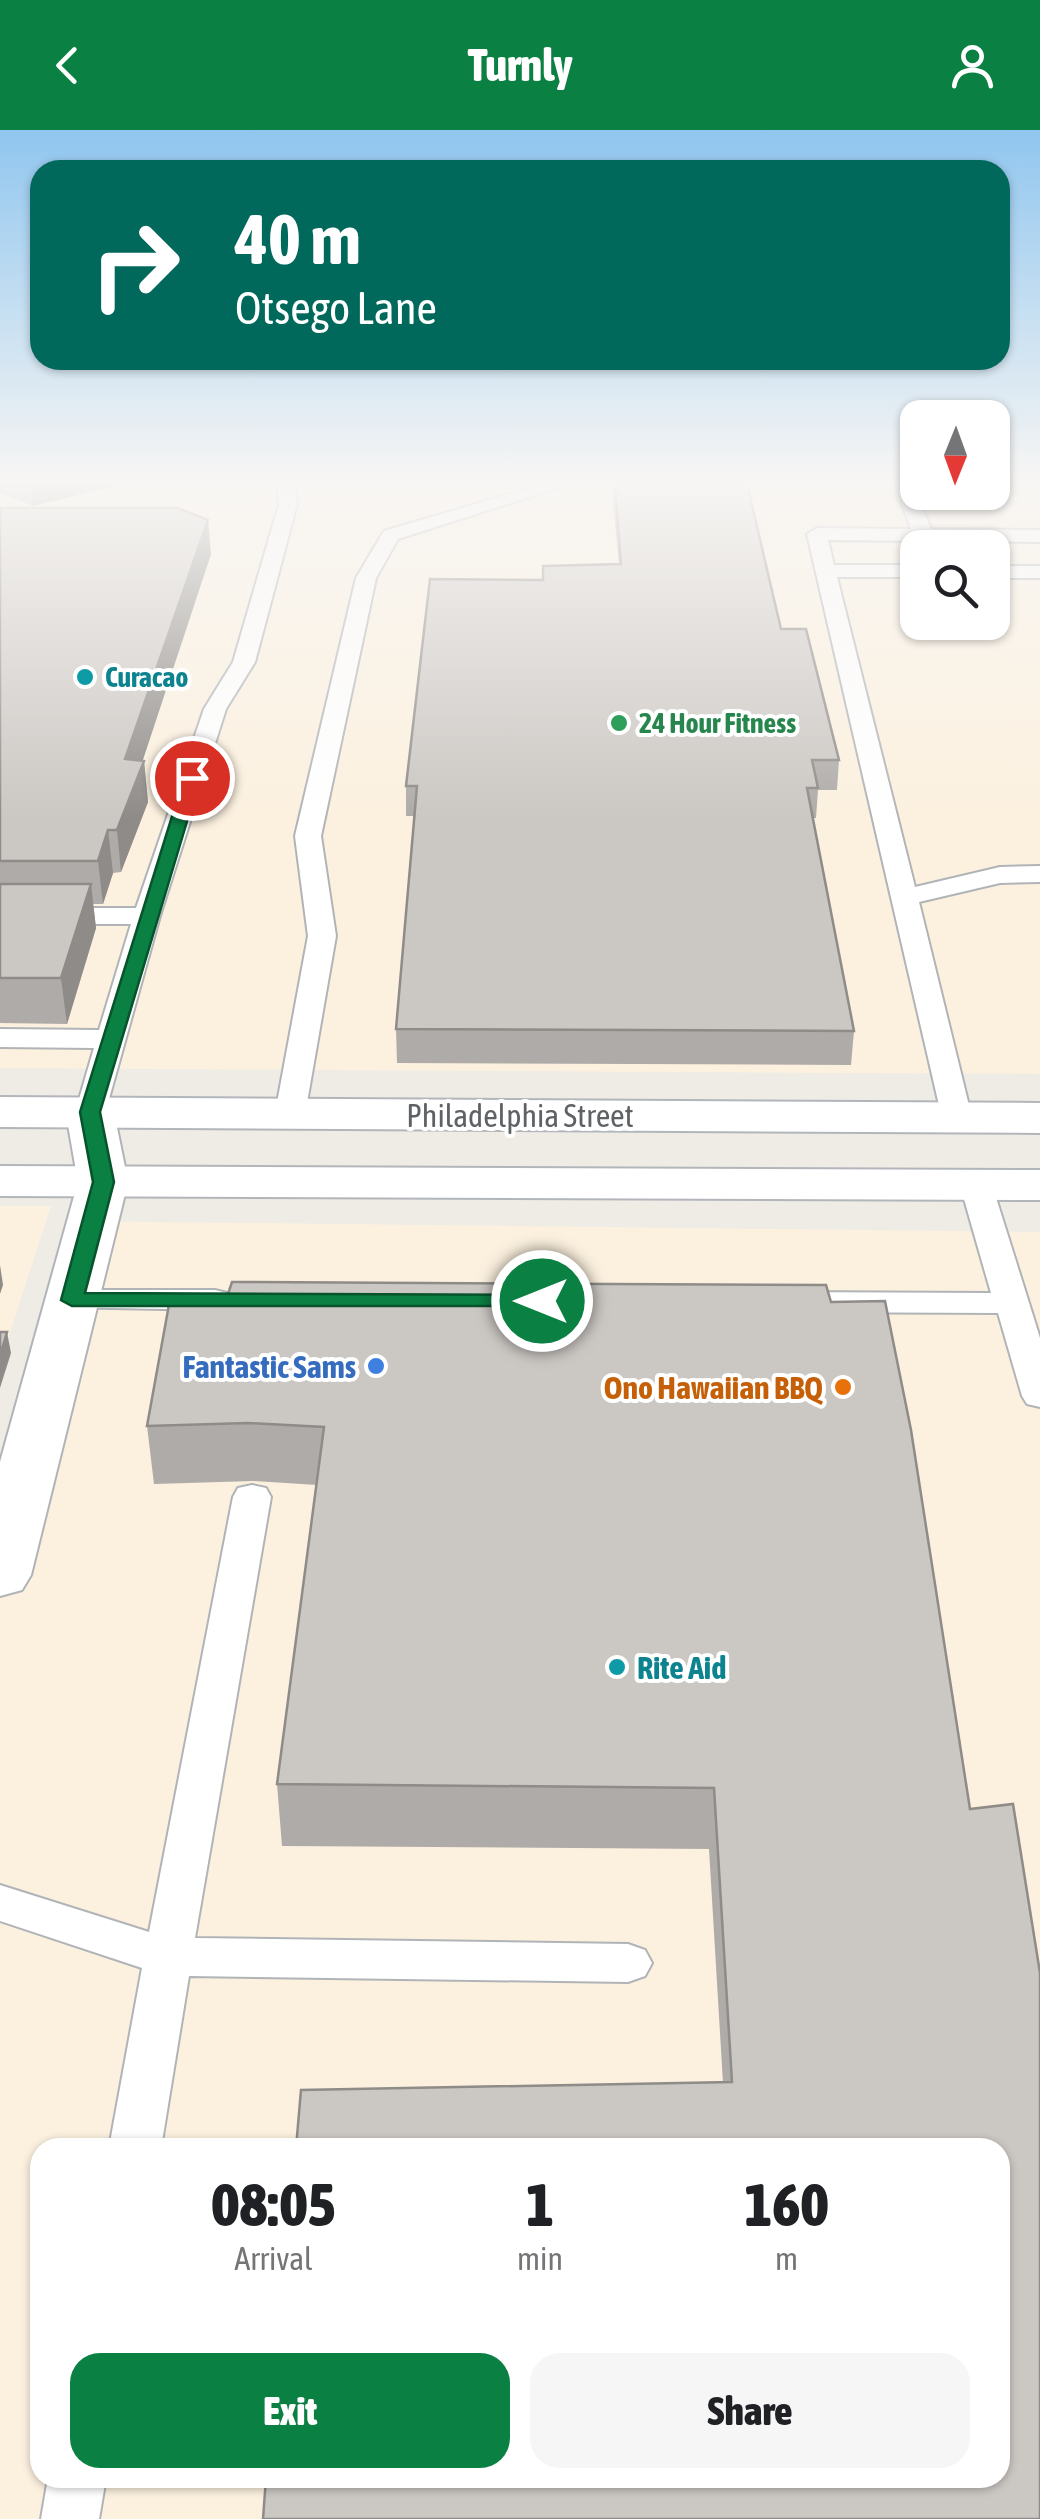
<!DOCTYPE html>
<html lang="en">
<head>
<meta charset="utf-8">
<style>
	:root { --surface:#fff; --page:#f6f6f6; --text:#202124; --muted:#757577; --accent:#0b8043 }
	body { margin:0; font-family:"Asap Condensed",sans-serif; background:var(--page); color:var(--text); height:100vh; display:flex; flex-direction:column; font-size:38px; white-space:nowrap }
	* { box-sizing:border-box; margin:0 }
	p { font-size:32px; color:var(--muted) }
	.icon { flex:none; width:55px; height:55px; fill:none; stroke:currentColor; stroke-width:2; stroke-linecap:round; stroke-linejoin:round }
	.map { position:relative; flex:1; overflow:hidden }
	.details { position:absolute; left:30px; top:2008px; width:980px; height:350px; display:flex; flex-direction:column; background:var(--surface); border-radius:30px; box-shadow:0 2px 8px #0004 }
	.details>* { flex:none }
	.guide { position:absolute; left:30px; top:30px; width:980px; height:210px; border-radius:30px; box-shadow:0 2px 8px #0004; background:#00695c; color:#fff; overflow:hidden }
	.needle { width:65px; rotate:181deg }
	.fabs { position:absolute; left:900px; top:270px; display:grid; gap:20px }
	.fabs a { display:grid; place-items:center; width:110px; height:110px; border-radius:20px; background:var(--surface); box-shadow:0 2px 8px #0004; font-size:50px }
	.pin { position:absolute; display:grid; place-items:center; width:85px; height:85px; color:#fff; margin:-42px; border:5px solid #fff; border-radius:50%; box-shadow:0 2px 10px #0007 }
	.me { position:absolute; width:110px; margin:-55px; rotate:270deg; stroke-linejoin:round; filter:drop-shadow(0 0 8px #0008) }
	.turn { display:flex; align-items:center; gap:35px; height:210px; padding:0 40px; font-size:45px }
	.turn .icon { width:130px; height:130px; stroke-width:2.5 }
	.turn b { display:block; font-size:70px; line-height:85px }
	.eta { display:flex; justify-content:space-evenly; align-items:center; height:170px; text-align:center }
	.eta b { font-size:60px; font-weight:800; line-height:70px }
	.primary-button { display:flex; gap:20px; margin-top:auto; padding:20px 40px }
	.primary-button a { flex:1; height:115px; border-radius:30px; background:var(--accent); color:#fff; font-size:40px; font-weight:800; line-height:115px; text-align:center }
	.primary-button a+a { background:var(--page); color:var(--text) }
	header { display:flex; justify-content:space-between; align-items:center; height:130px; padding:0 40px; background:var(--accent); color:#fff; font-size:45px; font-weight:800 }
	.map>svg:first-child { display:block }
	.commercial { fill:#fcf1df; fill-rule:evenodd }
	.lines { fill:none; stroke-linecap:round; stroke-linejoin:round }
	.service-casing { stroke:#b1b4b7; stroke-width:4 }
	.minor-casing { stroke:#b1b4b7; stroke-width:4 }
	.secondary-casing { stroke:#b2b6ba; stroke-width:4 }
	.service { fill:#fff; fill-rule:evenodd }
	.minor { fill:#fff; fill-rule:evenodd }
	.secondary { fill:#fff; fill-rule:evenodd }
	.wall { fill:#afaba8 }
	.shaded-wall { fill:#8e8b88 }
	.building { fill:#cbc7c3; stroke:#8e8b88; stroke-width:2.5 }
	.route { fill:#0b8043; stroke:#07532c; stroke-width:2.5 }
	.culture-dot { fill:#0f9aa8; stroke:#fff; stroke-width:4 }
	.leisure-dot { fill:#2e9e5b; stroke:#fff; stroke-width:4 }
	.shop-dot { fill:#3f7fe0; stroke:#fff; stroke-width:4 }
	.food-dot { fill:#e8710a; stroke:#fff; stroke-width:4 }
	.labels { text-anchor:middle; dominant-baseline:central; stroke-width:8; stroke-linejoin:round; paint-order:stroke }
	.far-culture-label { font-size:28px; font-weight:bold; fill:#0d838f; stroke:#fff; text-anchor:start }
	.far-leisure-label { font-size:28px; font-weight:bold; fill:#27864d; stroke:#fff; text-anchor:start }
	.street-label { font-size:32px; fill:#5e6265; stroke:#fff }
	.shop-label { font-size:32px; font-weight:bold; fill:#366cbe; stroke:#fff; text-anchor:end }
	.food-label { font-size:32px; font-weight:bold; fill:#c56008; stroke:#fff; text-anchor:end }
	.culture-label { font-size:32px; font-weight:bold; fill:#0d838f; stroke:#fff; text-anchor:start }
</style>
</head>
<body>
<header><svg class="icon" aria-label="back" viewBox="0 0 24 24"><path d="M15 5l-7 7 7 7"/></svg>Turnly<svg class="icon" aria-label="person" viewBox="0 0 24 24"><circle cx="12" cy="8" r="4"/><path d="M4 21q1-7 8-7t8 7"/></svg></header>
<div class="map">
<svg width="1040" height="2389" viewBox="0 0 1040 2389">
	<rect width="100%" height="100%" fill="#efece6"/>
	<g class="commercial">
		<path d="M0,354H917L918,362H992L993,354H1040V944L0,938ZM918,418H992V492H918Z"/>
		<polygon points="0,1076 51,1076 0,1233"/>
		<path d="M67,1091L1040,1102V2389H0V1358ZM40,2018H1000V2348H40Z"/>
	</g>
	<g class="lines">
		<g class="service-casing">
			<g id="service">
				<polygon points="277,354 295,354 297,374 255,532 226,579 160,786 105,983 101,990 79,990 75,983 94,918 0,917 0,899 99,900 131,794 0,794 0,778 136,778 204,579 233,532 279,374"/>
				<polygon points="543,354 570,354 398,409 376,448 321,706 336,806 305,984 301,991 279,991 275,984 308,806 295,706 356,448 384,401"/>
				<polygon points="895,354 913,354 931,399 1040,400 1040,412 935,411 938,418 918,418 916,411 828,410 834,435 918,435 918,447 837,447 915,757 1000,737 1040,736 1040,752 1000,753 919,772 972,988 968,995 946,995 942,988 807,404 817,398 911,399"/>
				<rect x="992" y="436" width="48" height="12"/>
				<polygon points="976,1045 987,1048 992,1055 1040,1208 1040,1277 1027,1274 1022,1266 998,1183 782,1182 770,1179 765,1172 770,1165 782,1162 991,1163 960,1055 965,1048"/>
				<polygon points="72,1160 215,1160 227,1163 232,1170 227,1177 215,1180 60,1177 55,1170 60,1163"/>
				<polygon points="252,1355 266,1358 271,1367 195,1808 628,1814 645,1820 652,1833 645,1846 628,1852 189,1846 161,2018 109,2018 142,1838 0,1791 0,1755 149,1802 233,1367 238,1358"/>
				<polygon points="48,2348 106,2348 99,2389 41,2389"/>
			</g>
		</g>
		<g class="minor-casing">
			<polygon id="minor" points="90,968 107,973 114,983 128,1052 31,1445 22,1460 0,1466 0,1332 78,1052 66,983 73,973"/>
		</g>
		<g class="secondary-casing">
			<g id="secondary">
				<polygon points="0,967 1040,973 1040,1003 0,997"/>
				<polygon points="0,1036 1040,1040 1040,1070 0,1066"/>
			</g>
		</g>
		<use href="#service" class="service"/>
		<use href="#minor" class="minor"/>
		<use href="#secondary" class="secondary"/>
	</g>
	<g class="wall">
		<polygon points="0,354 122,354 33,376 0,363"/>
		<polygon points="614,354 781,499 839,630 837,660 818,660 816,688 813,688 854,901 851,935 397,933 396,899 414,686 406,686 406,656 543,450 619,434 613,371"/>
		<polygon points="0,378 211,424 142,631 144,631 148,672 121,742 113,743 103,774 93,774 96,798 67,894 0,893"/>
		<polygon points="826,1155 1040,2389 723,1953 709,1719 282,1716 277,1654 317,1355 253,1351 154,1354 147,1296 226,1170"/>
	</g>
	<g class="shaded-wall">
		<polygon points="31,354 122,354 33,376"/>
		<polygon points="208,390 211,424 132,663 144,631 148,672 121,742 117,700 125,629"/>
		<polygon points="108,700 113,743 103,774 98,731"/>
		<polygon points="91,754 96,798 67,894 61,848"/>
		<polygon points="0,1135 3,1155 0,1164"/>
		<polygon points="7,1202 11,1223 0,1258 0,1226"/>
	</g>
	<g class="building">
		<polygon points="615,354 747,354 781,499 806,499 839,630 812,630 818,658 807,658 854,901 396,899 417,656 406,656 430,449 543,450 543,436 621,434"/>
		<polygon points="0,378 178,378 208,390 125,629 144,631 117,700 108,700 98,731 0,731"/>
		<polygon points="0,754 91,754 61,848 0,848"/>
		<polygon points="232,1152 826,1155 831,1172 885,1171 911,1300 970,1679 1013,1674 1040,1843 1040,2389 263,2389 266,2348 1000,2348 1000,2018 296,2018 301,1960 732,1952 714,1658 277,1654 324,1297 248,1293 147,1296 170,1169 226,1170"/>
		<polygon points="0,1202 7,1202 0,1226"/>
	</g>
	<linearGradient id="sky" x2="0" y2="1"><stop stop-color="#90c6ef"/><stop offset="0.51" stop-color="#f8f6f4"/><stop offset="1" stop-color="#f8f6f4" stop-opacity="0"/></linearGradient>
	<rect width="1040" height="688" fill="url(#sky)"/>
	<polygon class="route" points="192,644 200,648 100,982 114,1052 85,1163 542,1165 550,1166 553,1171 550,1176 72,1176 61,1170 93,1052 80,982 184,648"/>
	<g class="culture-dot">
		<circle cx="85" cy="547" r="10"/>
		<circle cx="617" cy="1537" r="10"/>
	</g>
	<circle class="leisure-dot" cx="619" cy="593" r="10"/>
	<circle class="shop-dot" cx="376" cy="1236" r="10"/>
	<circle class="food-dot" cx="843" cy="1257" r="10"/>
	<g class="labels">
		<g class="far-culture-label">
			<text x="105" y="547">Curacao</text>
		</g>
		<g class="far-leisure-label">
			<text x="639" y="593">24 Hour Fitness</text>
		</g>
		<g class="street-label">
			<text x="520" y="985">Philadelphia Street</text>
		</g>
		<g class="shop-label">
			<text x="356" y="1236">Fantastic Sams</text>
		</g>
		<g class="food-label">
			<text x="823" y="1257">Ono Hawaiian BBQ</text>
		</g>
		<g class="culture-label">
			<text x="637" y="1537">Rite Aid</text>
		</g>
	</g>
</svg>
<div class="fabs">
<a><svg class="needle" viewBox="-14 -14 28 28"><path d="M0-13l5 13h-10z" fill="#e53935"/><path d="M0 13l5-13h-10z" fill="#757577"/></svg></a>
<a><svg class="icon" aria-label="search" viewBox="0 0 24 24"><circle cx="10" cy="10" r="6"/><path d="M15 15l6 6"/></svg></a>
</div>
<div class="pin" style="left:192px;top:648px;background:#d93025"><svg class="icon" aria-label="arrive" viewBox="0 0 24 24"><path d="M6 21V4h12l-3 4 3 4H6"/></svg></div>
<svg class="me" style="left:542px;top:1171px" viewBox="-20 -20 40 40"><circle r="17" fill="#0b8043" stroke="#fff" stroke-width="3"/><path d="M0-11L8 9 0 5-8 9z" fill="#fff"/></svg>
<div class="guide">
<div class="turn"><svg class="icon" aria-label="right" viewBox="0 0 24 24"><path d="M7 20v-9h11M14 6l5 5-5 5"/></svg><div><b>40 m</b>Otsego Lane</div></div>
</div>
<section class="details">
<div class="eta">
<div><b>08:05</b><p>Arrival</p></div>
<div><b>1</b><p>min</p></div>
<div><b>160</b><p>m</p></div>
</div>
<div class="primary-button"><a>Exit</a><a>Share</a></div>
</section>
</div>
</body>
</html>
